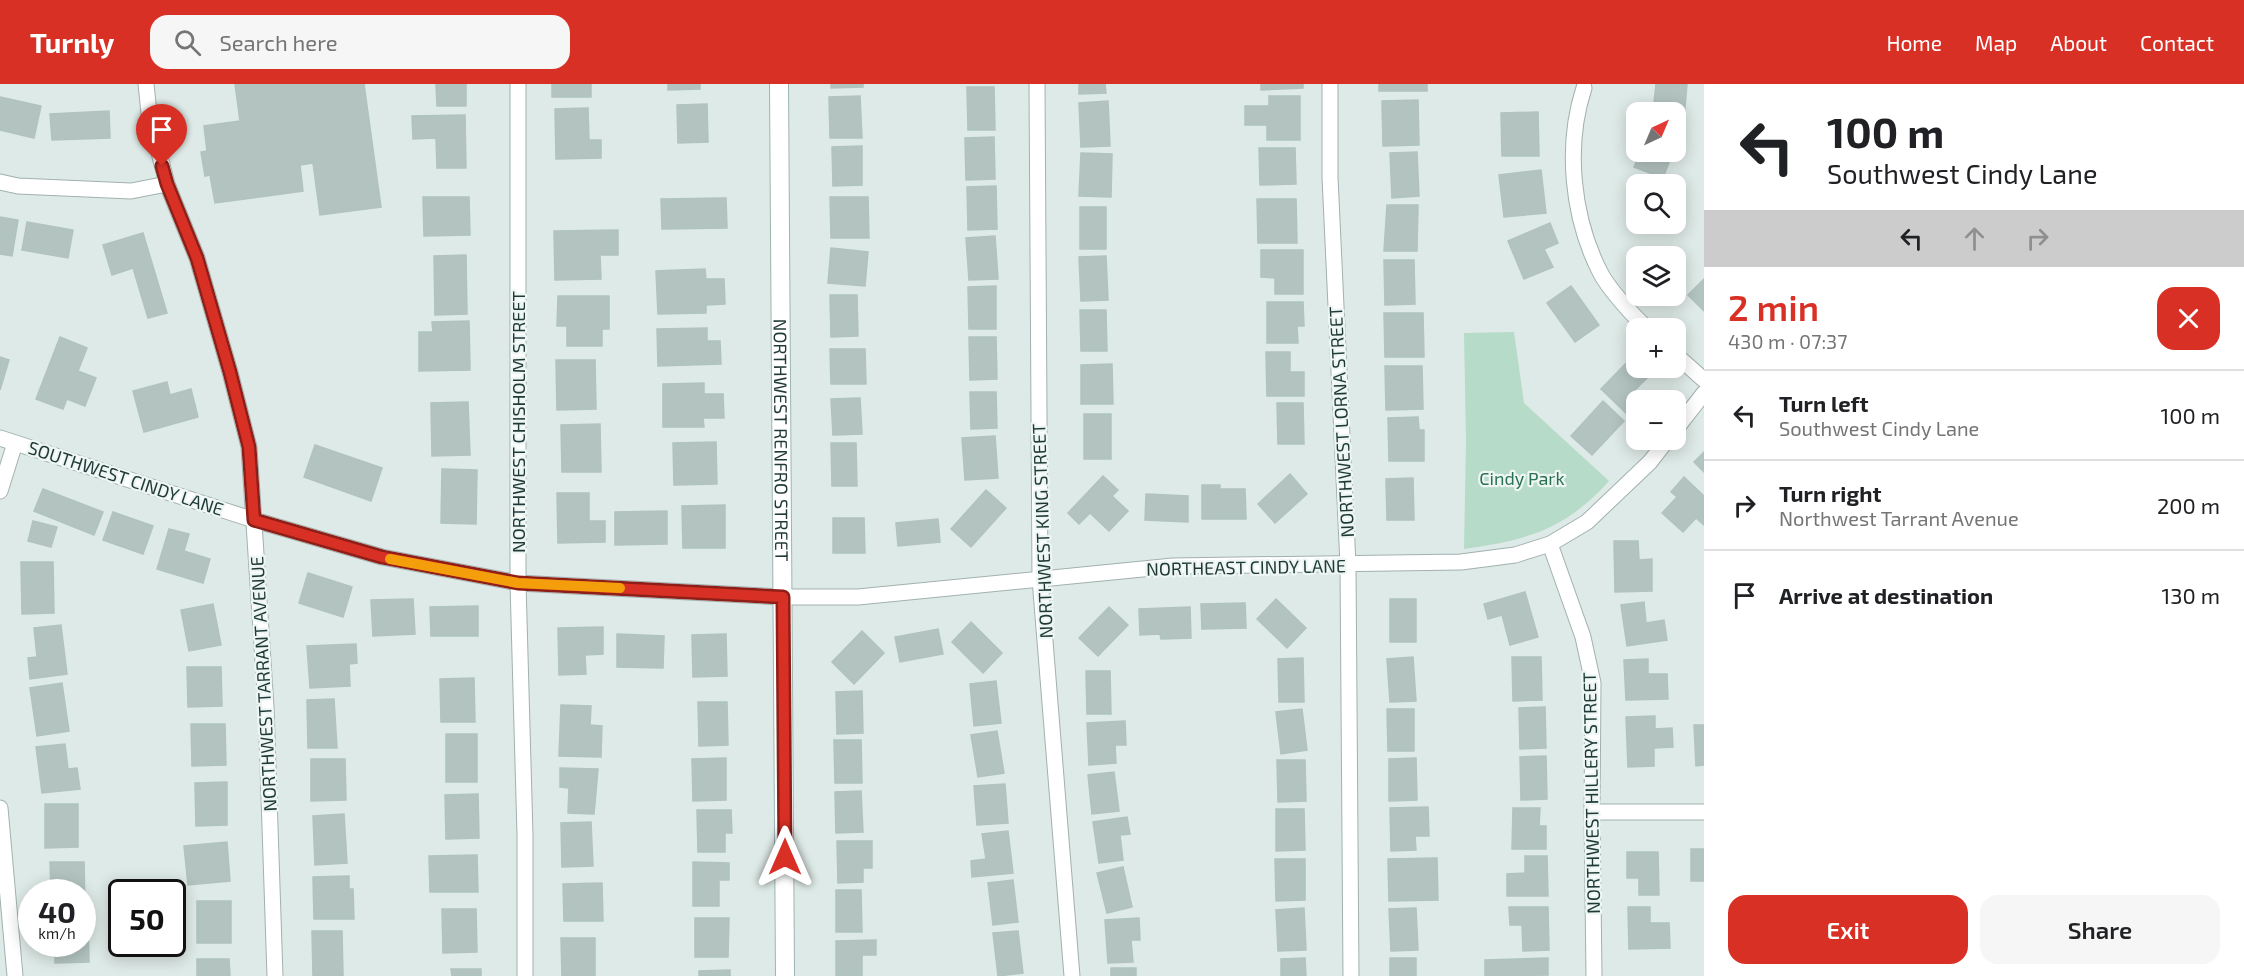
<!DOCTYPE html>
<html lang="en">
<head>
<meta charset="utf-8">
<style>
	:root { --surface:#fff; --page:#f6f6f6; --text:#202124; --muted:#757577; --line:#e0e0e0; --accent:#d93025 }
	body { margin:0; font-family:"Exo 2",sans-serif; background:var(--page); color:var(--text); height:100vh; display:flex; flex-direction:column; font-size:22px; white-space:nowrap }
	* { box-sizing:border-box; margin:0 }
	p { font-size:20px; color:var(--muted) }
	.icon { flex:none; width:33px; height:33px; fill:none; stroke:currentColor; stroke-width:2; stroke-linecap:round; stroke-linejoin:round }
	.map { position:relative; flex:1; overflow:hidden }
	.side { display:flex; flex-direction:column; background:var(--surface); width:540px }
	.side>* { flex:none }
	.guide { background:#fff; color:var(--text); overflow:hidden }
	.needle { width:39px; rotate:44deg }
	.fabs { position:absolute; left:1626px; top:18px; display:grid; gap:12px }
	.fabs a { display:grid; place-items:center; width:60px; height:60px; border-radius:12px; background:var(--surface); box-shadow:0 3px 15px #0003; font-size:30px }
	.speed { position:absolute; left:18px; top:795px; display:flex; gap:12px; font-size:30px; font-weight:700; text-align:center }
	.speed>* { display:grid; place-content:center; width:78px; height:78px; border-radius:50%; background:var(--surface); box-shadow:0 3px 15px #0003; line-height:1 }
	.speed small { font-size:15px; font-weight:400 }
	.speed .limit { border:3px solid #111; border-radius:9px; background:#fff; color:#111 }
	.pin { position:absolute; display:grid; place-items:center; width:51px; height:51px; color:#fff; margin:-62px -26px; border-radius:50% 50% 50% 0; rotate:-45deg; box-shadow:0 0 6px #0007 }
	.pin .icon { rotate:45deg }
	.me { position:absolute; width:66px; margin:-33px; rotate:0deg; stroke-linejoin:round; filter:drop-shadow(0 0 4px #0008) }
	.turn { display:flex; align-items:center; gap:21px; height:126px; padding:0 24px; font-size:27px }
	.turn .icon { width:78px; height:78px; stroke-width:2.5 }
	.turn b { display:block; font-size:42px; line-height:51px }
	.lanes { display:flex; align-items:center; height:57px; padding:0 24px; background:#0003; justify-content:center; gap:30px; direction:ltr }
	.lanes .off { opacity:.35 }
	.round { display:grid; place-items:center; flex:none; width:63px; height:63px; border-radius:18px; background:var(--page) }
	.head { display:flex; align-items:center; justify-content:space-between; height:102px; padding:0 24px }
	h1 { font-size:36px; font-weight:600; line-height:45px; color:var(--accent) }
	.action { display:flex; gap:12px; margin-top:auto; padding:12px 24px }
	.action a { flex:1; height:69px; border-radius:18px; background:var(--accent); color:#fff; font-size:24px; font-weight:600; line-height:69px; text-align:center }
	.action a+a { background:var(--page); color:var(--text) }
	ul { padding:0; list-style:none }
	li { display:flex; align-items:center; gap:18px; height:90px; padding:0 24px; border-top:2px solid var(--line) }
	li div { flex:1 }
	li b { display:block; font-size:22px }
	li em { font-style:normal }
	header { display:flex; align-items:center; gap:36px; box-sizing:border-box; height:84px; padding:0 30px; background:var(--accent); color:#fff }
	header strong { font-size:28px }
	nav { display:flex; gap:33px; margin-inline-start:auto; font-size:21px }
	.search { width:420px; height:54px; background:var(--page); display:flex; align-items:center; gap:15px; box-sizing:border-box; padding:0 21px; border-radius:18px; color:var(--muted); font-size:22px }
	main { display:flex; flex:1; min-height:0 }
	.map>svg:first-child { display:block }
	.green { fill:#b6dbc8 }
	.building { fill:#b3c4c0; stroke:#b0c3bf; stroke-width:1.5 }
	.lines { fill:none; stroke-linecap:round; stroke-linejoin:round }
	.street-casing { stroke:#a1b1af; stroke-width:17 }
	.secondary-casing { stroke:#9db5b1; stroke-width:20 }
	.street { stroke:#fff; stroke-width:15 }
	.secondary { stroke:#fff; stroke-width:18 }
	.route-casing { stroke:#8d1f18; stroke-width:15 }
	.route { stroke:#d93025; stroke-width:10 }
	.slow { stroke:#f59e0b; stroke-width:10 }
	.labels { text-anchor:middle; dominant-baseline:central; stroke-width:4.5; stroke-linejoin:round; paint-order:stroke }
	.street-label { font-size:18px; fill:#1f3937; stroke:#eef6f4 }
	.park-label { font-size:18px; fill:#2a7053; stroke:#eef6f4 }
</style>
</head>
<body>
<header>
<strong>Turnly</strong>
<div class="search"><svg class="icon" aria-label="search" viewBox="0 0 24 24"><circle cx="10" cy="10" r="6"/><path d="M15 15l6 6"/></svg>Search here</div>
<nav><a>Home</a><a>Map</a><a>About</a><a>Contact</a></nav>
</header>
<main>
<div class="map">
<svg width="1704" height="892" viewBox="0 0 1704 892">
	<rect width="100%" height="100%" fill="#deeae7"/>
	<path class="green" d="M1514,248L1524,319L1609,397C1565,446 1527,456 1464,465L1466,357L1464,249Z"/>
	<g class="building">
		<polygon points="235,0 364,0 381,123 320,131 313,79 300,81 303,107 215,119 210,91 205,92 201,68 207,67 204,42 240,37"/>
		<polygon points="436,0 466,0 466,22 437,22"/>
		<rect x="552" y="0" width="39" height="13"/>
		<polygon points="668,0 700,0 700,5 668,6"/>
		<polygon points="831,0 863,0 863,3 831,4"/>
		<polygon points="1079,0 1105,0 1106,9 1079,10"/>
		<polygon points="1261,0 1303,0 1303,4 1261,6"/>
		<rect x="1379" y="0" width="48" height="7"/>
		<polygon points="1656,0 1687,0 1684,34 1676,33 1676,28 1653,28"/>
		<polygon points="967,3 994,3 995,46 968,46"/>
		<polygon points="860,12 862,54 830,54 829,13"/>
		<polygon points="1269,12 1300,12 1300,56 1267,56 1267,41 1245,41 1245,22 1269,22"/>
		<polygon points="0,13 41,22 34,54 0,46"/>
		<polygon points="1418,16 1419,61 1383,62 1382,17"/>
		<polygon points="1108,17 1110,62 1081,63 1079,19"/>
		<polygon points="707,20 708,58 678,59 677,21"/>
		<polygon points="588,24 589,56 601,56 601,74 556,75 555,25"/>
		<polygon points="109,27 110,54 52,56 50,30"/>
		<polygon points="1538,28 1539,72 1502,72 1501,29"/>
		<polygon points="465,31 466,84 437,84 436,54 413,55 412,32"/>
		<polygon points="994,53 995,95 966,96 965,54"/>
		<polygon points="862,62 862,101 833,102 832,63"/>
		<polygon points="1259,64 1295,64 1296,100 1260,101"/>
		<polygon points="1417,68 1419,112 1392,114 1390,69"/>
		<polygon points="1640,68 1673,68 1663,94 1634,83"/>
		<polygon points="1081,69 1112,70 1111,113 1079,112"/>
		<polygon points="1541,86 1546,129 1504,133 1499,91"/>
		<polygon points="996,102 997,145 968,146 967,103"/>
		<polygon points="1676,107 1681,107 1682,140 1645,140 1676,140"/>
		<polygon points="1633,108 1636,108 1636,128 1634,128"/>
		<polygon points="423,113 469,113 470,151 424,152"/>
		<polygon points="830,113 868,113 869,154 831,154"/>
		<polygon points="726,114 727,144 662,145 661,115"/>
		<polygon points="1257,115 1296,115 1297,159 1258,159"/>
		<polygon points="1387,121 1418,121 1417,167 1384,167"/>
		<rect x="1080" y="123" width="26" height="42"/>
		<polygon points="0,133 18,136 12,172 0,170"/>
		<polygon points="27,138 73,146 68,174 22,166"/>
		<polygon points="1550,139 1558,159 1544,165 1553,183 1524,195 1508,157"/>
		<polygon points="618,146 618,171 600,171 601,195 555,196 554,147"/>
		<polygon points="143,149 167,229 148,234 133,184 112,191 103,161"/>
		<polygon points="995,152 998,195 969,196 966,154"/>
		<polygon points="831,164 868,168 865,202 828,199"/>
		<polygon points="1261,166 1303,166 1303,210 1275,210 1275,194 1261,193"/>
		<polygon points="466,171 467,230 435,231 434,172"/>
		<polygon points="1106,172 1108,216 1081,217 1079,173"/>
		<polygon points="1384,176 1414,176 1415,220 1385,221"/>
		<polygon points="705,185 706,195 724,195 725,220 706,221 706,229 658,230 656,187"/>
		<polygon points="1704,195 1704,227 1688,211"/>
		<polygon points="996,202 996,245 969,245 968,203"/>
		<polygon points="1571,202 1599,241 1575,258 1547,219"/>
		<polygon points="830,211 857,211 858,252 831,253"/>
		<polygon points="558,212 609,212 609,245 602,245 602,262 567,262 567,242 557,242"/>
		<polygon points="1267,218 1303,218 1304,242 1297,242 1298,259 1267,259"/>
		<polygon points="1080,226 1106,226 1107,267 1081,267"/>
		<polygon points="1384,229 1423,229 1424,273 1385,273"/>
		<polygon points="469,237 470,286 419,287 419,248 433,248 432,238"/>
		<polygon points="707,244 707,257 720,257 721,280 658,282 657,245"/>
		<polygon points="60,253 87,264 78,287 96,294 85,322 67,315 63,325 36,315"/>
		<polygon points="969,253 996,253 997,295 970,296"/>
		<polygon points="830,265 865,265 866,300 831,300"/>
		<polygon points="1266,268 1290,268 1290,288 1304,288 1304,312 1267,312"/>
		<polygon points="1634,271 1636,273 1636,284 1647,284 1652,289 1634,307 1644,316 1636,316 1636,324 1629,332 1601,305"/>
		<polygon points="0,273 9,276 0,306"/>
		<polygon points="556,276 595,276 596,325 557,326"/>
		<polygon points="1112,280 1113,320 1081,320 1081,281"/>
		<polygon points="1385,282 1422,282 1423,325 1386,326"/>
		<polygon points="167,298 170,311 191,305 198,333 144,348 133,307"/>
		<polygon points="704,299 704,310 723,310 724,334 703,334 704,343 663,343 663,300"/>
		<polygon points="970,308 996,308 997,344 971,345"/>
		<polygon points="860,314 862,350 833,351 831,315"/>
		<polygon points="1603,317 1624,337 1592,371 1571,352"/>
		<polygon points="468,318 470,371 432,372 431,319"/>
		<polygon points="1277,319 1303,319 1304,360 1278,360"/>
		<rect x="1084" y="330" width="27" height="45"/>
		<polygon points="1418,333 1419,346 1424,346 1424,377 1389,377 1388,334"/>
		<polygon points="600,340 601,388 562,388 561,341"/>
		<polygon points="995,352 998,394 965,396 962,354"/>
		<polygon points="716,358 717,400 674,401 673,359"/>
		<polygon points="831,359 856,359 857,402 832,402"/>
		<polygon points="315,361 382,384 371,417 304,393"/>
		<polygon points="1704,368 1704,388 1694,378"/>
		<polygon points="442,385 477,386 476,440 441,439"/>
		<polygon points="1290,390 1307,410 1275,439 1258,420"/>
		<polygon points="1103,392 1118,406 1112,412 1128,427 1109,447 1090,429 1079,440 1068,429"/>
		<polygon points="1684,393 1704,412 1704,441 1696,434 1683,448 1662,429 1677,413 1671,408"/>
		<polygon points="1413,394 1414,436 1387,436 1386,395"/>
		<polygon points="1202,401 1220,401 1220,405 1245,405 1246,435 1202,435"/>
		<polygon points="43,405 103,428 94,451 34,427"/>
		<polygon points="986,406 1006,424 971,463 951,445"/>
		<polygon points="557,409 589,409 589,437 605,437 605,458 558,459"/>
		<polygon points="1146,410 1188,412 1188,438 1145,436"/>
		<polygon points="725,421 725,464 683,464 682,422"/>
		<polygon points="667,427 667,460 615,461 615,428"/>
		<polygon points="113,428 153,442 143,470 103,456"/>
		<polygon points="833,434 864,434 865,469 833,469"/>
		<polygon points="938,435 940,458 898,462 896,439"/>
		<polygon points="33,437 57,443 51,463 28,457"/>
		<polygon points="169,445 189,450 184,467 210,475 203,499 157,485"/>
		<polygon points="1614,457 1638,457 1639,476 1652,475 1652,507 1615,508"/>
		<polygon points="21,478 53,478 54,529 22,530"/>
		<polygon points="308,489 352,503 343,533 299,519"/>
		<polygon points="1525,508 1538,553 1510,561 1502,531 1488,535 1484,520"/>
		<polygon points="413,515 415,550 373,552 371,516"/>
		<polygon points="1276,515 1306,544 1287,564 1257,535"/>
		<rect x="1390" y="515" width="26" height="43"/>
		<polygon points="1644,518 1646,539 1664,536 1667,556 1627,562 1621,521"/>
		<polygon points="1245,519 1246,544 1202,545 1201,520"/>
		<polygon points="213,520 221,561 189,567 181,526"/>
		<polygon points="478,522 478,552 431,552 430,523"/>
		<polygon points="1109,523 1128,541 1098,572 1079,554"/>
		<polygon points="1190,523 1191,554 1161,555 1160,550 1140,551 1139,525"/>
		<polygon points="971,538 1002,569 983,589 952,558"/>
		<polygon points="61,541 67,590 30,595 28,574 37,573 34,544"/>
		<polygon points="603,543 603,570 585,571 586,590 559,591 558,544"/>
		<polygon points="938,545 943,570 900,578 895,553"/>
		<polygon points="862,547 884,569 854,600 832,578"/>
		<polygon points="617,550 664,552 663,584 617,583"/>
		<polygon points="726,550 727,592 693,593 692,551"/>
		<polygon points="356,560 357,579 349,580 350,602 310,604 307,562"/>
		<polygon points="1413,573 1416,617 1390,618 1387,575"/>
		<polygon points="1512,573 1541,573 1542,616 1513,617"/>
		<polygon points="1303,574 1304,618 1279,618 1278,575"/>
		<polygon points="1648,575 1648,590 1667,590 1668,615 1626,616 1624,576"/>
		<polygon points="187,583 221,583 222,622 188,623"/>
		<polygon points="1086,587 1110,587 1111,630 1087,630"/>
		<polygon points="474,594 475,638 441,638 440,595"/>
		<polygon points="996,597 1001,639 974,642 970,600"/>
		<polygon points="62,599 69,647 37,652 30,604"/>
		<polygon points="862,607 863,649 837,650 836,608"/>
		<polygon points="334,615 337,664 308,664 307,616"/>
		<polygon points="698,618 727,618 728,661 699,662"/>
		<polygon points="561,621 591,622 590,641 602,642 601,673 559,672"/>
		<polygon points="1545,623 1546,664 1520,665 1519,624"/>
		<polygon points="1302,625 1307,666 1281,670 1276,628"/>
		<polygon points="1387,625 1414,625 1414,667 1388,667"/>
		<polygon points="1655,632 1655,645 1672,644 1673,663 1654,664 1654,682 1628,683 1626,633"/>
		<polygon points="1125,637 1126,661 1115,661 1116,679 1089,681 1087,639"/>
		<polygon points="191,640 225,640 226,681 192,682"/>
		<polygon points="1694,641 1704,641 1704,681 1696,682"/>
		<polygon points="997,647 1004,689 978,693 971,651"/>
		<rect x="446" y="650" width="31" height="48"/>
		<polygon points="834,656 861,656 862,699 835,699"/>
		<polygon points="65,660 68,685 77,684 80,705 42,709 36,663"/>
		<polygon points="1546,672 1547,715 1521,716 1520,673"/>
		<polygon points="726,674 726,716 693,717 692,675"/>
		<polygon points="1416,674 1417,716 1389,717 1389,675"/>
		<polygon points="311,675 345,675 346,716 311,717"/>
		<polygon points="1277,676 1305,676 1306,717 1278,718"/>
		<polygon points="560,684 598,685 594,730 568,729 569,704 560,703"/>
		<polygon points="1114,688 1119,727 1092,730 1088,691"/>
		<polygon points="227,698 227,741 196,742 195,699"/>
		<polygon points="1005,700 1008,739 977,741 974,702"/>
		<polygon points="861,707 863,748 836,749 835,708"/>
		<polygon points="478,710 479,754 446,755 445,711"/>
		<polygon points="45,720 78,720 78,763 45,764"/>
		<polygon points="1428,723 1429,752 1415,752 1416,766 1391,767 1390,724"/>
		<polygon points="1513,724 1540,724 1539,742 1546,742 1546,765 1512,765"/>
		<polygon points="1276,725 1304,725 1305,766 1276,767"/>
		<polygon points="697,726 731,726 732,749 725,749 725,768 698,768"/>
		<polygon points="344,730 347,779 315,781 313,732"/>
		<polygon points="1127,733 1130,750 1120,751 1123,776 1099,779 1093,738"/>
		<polygon points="591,738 593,782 562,783 561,739"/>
		<polygon points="1008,747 1013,789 972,793 971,777 986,775 982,750"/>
		<polygon points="837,757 872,757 872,784 863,784 863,798 838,799"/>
		<polygon points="227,758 230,797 188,801 184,762"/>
		<rect x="1691" y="765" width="13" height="32"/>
		<polygon points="1627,768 1658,768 1659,811 1639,811 1639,794 1627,794"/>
		<polygon points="477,771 478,808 430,808 429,772"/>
		<polygon points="1525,772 1547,772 1548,812 1507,812 1507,790 1525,789"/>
		<polygon points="1437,774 1438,816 1389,817 1388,775"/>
		<polygon points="1275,775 1305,775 1305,816 1276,817"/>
		<polygon points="50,778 84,778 85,821 82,821 82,808 51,808"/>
		<polygon points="693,778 729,779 729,796 719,796 719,822 693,822"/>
		<polygon points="1123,783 1132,823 1107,829 1097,789"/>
		<polygon points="349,792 349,805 353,805 354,835 314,835 313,793"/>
		<polygon points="1013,796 1018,838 993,841 988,799"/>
		<polygon points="602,799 603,837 564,837 563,800"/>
		<polygon points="836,806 861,806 862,848 836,848"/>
		<rect x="197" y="817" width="34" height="42"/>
		<polygon points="1509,823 1548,823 1549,866 1523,867 1522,841 1510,841"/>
		<polygon points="1628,823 1650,823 1650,839 1669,839 1670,864 1629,865"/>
		<polygon points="1304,824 1306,866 1278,867 1276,826"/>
		<polygon points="1416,824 1418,866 1391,867 1389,825"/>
		<polygon points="442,825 476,825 477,868 443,869"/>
		<polygon points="695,834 729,834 728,873 695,873"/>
		<polygon points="1139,834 1140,856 1131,856 1133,878 1108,879 1105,836"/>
		<polygon points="82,835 88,835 89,878 55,879 55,860 82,860"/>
		<polygon points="312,847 342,847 343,892 313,892"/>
		<polygon points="1018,847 1023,889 998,892 993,849"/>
		<polygon points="561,854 595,854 595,892 562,892"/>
		<polygon points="876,856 876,871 862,871 862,892 836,892 836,857"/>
		<polygon points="1305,874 1306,892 1281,892 1281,875"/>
		<rect x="1390" y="874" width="26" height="18"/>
		<polygon points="1548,874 1548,891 1485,892 1485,876"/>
		<polygon points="197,875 229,875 230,892 197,892"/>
		<rect x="1111" y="884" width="25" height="8"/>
		<polygon points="451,885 481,885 481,892 452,892"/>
		<polygon points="730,886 730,892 699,892 699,887"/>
	</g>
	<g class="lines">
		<g class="street-casing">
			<g id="street">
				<polyline points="146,0 149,29 167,100 197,174 230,288 249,363 266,623 275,892"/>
				<polyline points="518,0 518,499 525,751 525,892"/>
				<polyline points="1037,0 1040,495 1072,892"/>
				<polyline points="1330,0 1330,93 1348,481 1351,892"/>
				<path d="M1584,4C1565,62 1572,133 1600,188C1608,204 1633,232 1647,244"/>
				<polyline points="0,98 18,102 131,107 167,100"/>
				<polyline points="1676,271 1704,296"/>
				<polyline points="1676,345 1704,309"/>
				<polyline points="0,354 254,436 382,473 518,499 783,513 858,513 1173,482 1461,478 1515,471 1550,460 1587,438 1650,378 1667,356"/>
				<polyline points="0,407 15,359"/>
				<polyline points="1550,460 1583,553 1593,599 1592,728 1594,892"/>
				<polyline points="0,724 15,892"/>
				<polyline points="1592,728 1704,728"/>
			</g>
		</g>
		<g class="secondary-casing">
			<g id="secondary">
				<path id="s1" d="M779,0L785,892"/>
			</g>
		</g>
		<use href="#street" class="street"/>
		<use href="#secondary" class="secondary"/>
	</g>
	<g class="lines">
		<g class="route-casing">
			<polyline id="route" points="162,82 167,100 197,174 230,288 249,363 254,436 382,473 518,499 783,513 785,773"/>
		</g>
		<use href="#route" class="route"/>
		<polyline class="slow" points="390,475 518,499 620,504"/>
	</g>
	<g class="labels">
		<g class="street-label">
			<text transform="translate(518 338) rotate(-90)">NORTHWEST CHISHOLM STREET</text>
			<text transform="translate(1341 338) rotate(-93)">NORTHWEST LORNA STREET</text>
			<text stroke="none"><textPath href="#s1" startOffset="356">NORTHWEST RENFRO STREET</textPath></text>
			<text transform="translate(126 394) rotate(18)">SOUTHWEST CINDY LANE</text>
			<text transform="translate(1042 447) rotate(-92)">NORTHWEST KING STREET</text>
			<text transform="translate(1246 483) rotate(-1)">NORTHEAST CINDY LANE</text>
			<text transform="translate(263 600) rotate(-93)">NORTHWEST TARRANT AVENUE</text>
			<text transform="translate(1591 709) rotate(-91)">NORTHWEST HILLERY STREET</text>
		</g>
		<g class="park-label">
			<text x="1522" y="394">Cindy Park</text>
		</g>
	</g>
</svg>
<div class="fabs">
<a><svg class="needle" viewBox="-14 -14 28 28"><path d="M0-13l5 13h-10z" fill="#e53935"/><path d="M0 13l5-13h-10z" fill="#757577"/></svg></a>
<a><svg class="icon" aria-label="search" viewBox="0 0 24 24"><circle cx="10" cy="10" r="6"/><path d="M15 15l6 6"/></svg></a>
<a><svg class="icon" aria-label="layers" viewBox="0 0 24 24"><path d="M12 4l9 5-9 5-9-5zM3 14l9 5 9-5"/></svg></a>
<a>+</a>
<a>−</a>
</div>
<div class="speed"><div>40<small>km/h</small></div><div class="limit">50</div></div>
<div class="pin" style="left:162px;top:82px;background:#d93025"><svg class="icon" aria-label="arrive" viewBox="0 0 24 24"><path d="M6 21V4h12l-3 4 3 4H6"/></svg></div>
<svg class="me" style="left:785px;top:773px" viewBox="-20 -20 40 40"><path d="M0-17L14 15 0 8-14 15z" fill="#d93025" stroke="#fff" stroke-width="4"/></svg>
</div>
<section class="side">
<div class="guide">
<div class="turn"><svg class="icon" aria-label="left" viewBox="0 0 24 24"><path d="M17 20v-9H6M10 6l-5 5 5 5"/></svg><div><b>100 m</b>Southwest Cindy Lane</div></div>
<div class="lanes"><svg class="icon" aria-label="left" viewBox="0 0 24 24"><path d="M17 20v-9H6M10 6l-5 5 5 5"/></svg><svg class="icon off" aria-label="ahead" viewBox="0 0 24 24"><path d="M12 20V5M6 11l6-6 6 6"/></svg><svg class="icon off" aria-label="right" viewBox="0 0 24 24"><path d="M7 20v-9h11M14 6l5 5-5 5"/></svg></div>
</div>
<div class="head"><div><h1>2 min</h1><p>430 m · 07:37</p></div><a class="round" style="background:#d93025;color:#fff"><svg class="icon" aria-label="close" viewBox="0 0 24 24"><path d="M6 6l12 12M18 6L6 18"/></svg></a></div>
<ul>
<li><svg class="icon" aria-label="left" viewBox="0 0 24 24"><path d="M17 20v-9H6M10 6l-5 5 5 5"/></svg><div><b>Turn left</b><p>Southwest Cindy Lane</p></div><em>100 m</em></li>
<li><svg class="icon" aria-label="right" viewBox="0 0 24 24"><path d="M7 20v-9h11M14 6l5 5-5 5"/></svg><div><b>Turn right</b><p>Northwest Tarrant Avenue</p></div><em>200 m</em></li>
<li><svg class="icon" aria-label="arrive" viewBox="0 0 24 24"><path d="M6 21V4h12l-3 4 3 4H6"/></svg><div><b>Arrive at destination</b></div><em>130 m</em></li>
</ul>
<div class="action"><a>Exit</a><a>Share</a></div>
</section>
</main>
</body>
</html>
